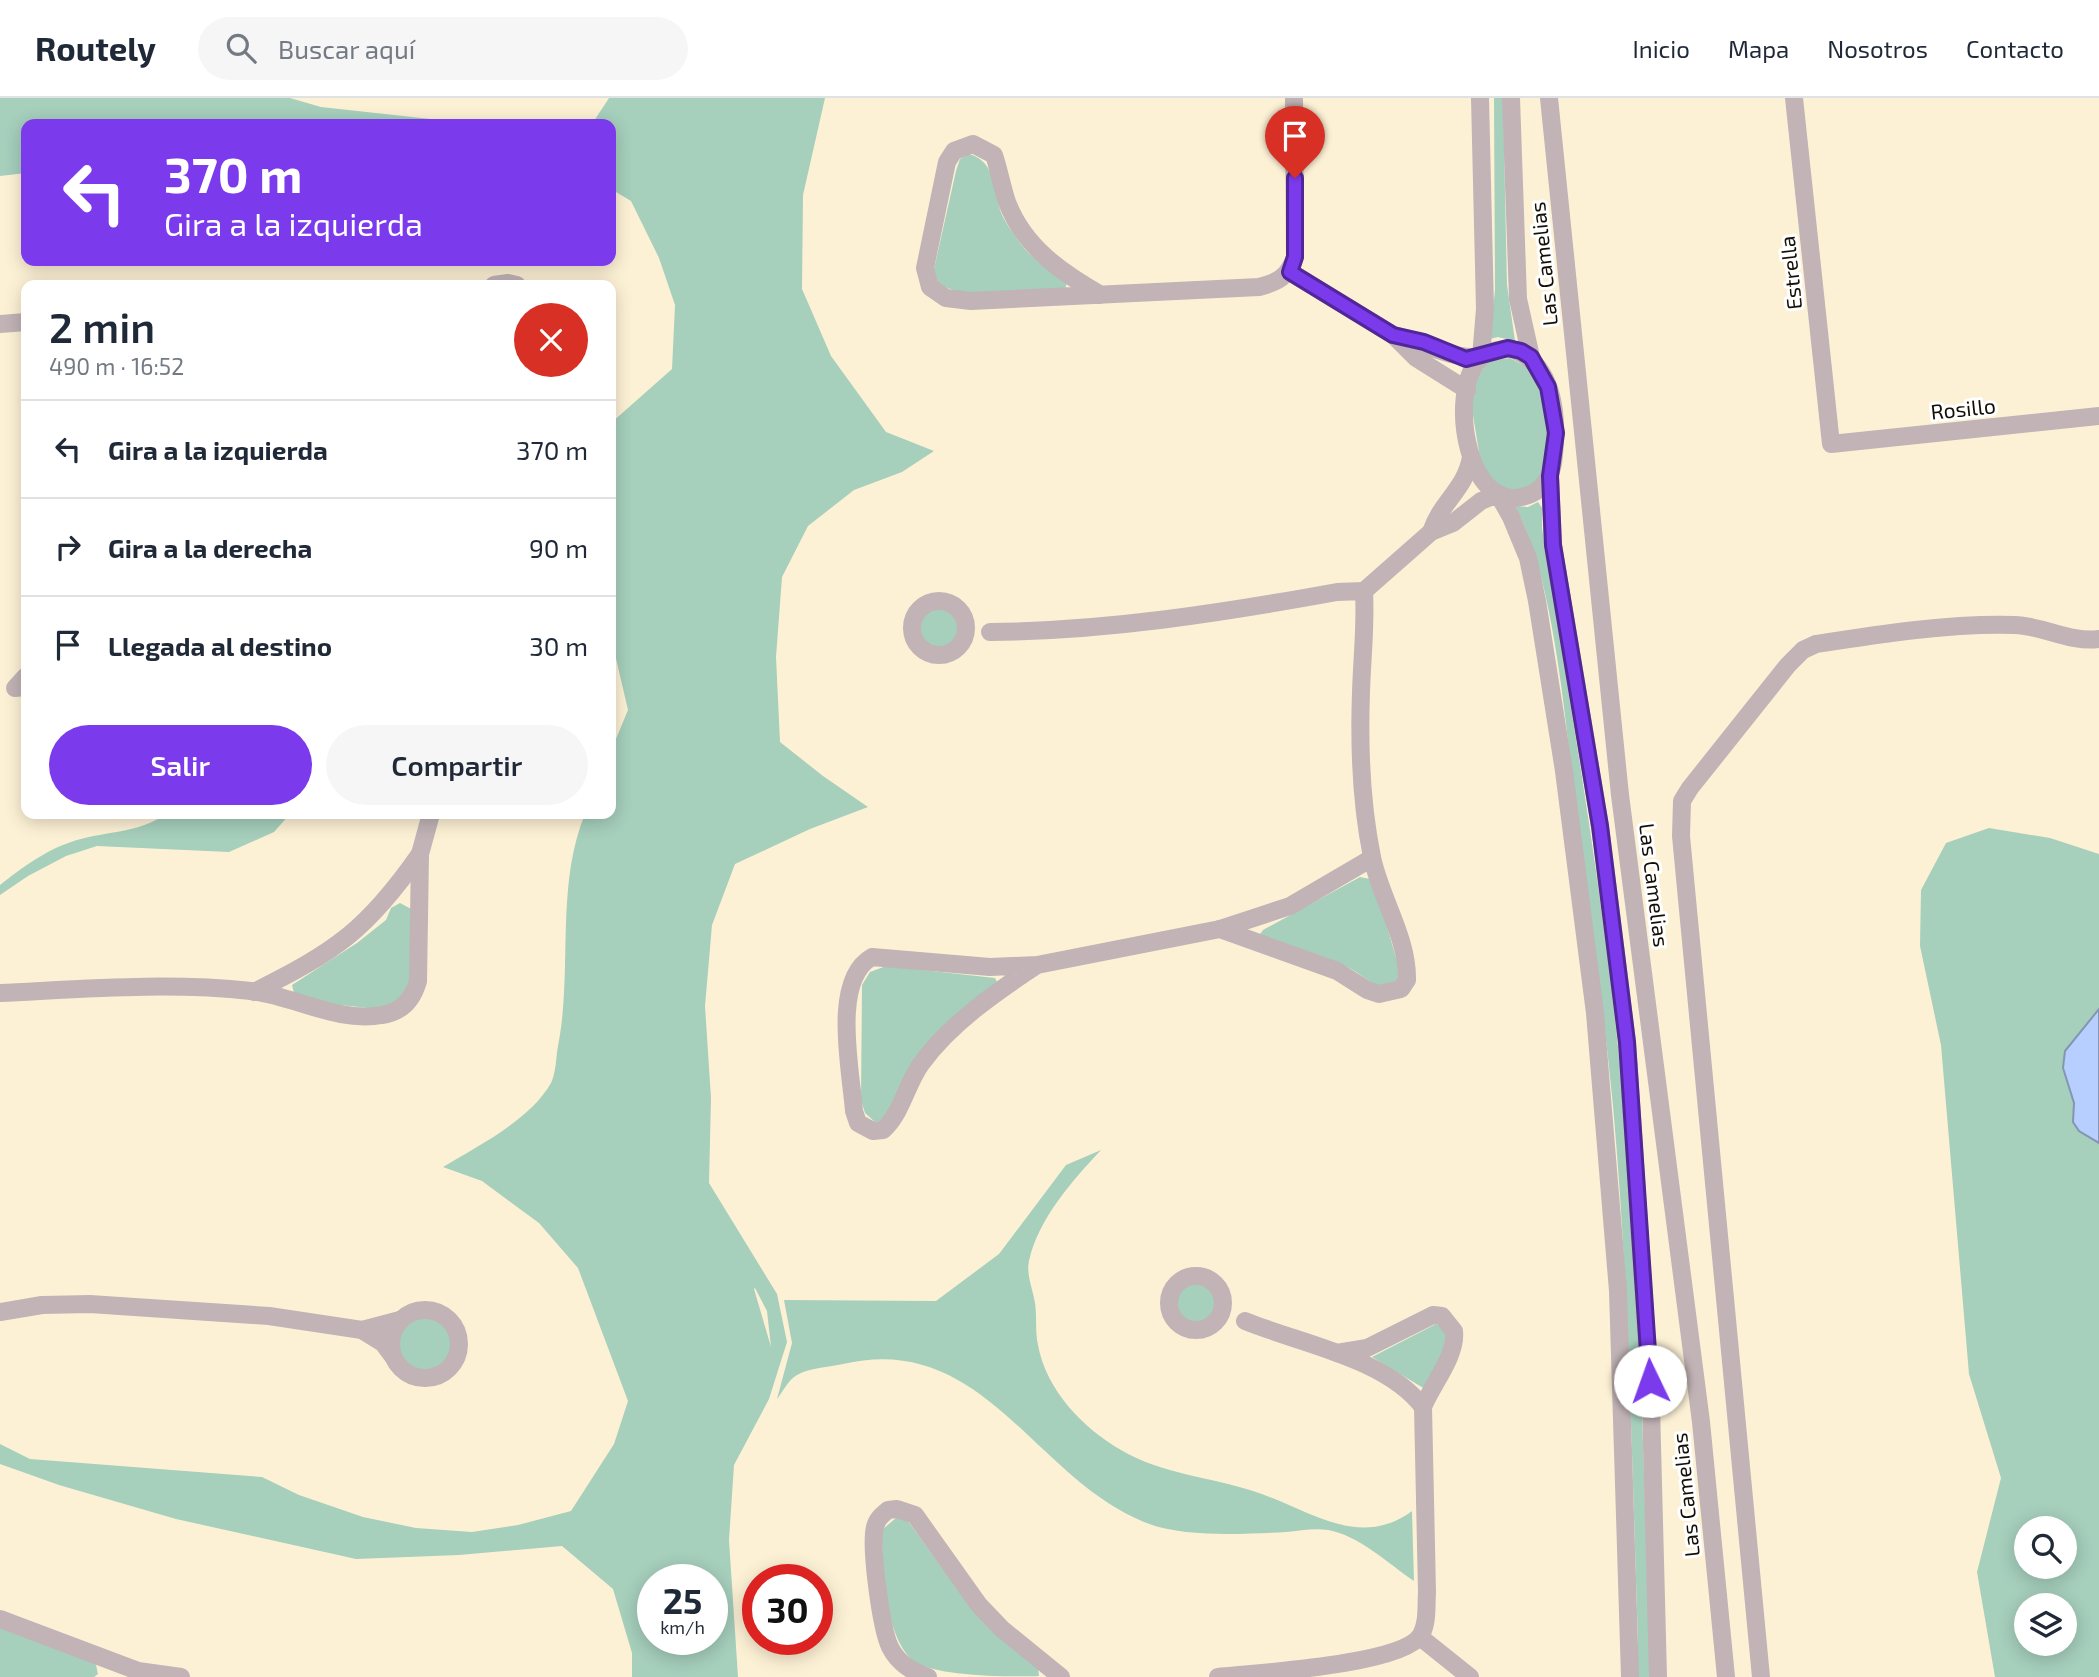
<!DOCTYPE html>
<html lang="es">
<head>
<meta charset="utf-8">
<style>
	:root { --surface:#fff; --page:#f6f6f7; --text:#1f2937; --muted:#747a83; --line:#e0e1e3; --accent:#7c3aed }
	body { margin:0; font-family:"Exo 2",sans-serif; background:var(--page); color:var(--text); height:100vh; display:flex; flex-direction:column; font-size:26px; white-space:nowrap }
	* { box-sizing:border-box; margin:0 }
	p { font-size:23px; color:var(--muted) }
	.icon { flex:none; width:38px; height:38px; fill:none; stroke:currentColor; stroke-width:2; stroke-linecap:round; stroke-linejoin:round }
	.map { position:relative; flex:1; overflow:hidden }
	.details { position:absolute; left:21px; top:182px; width:595px; height:539px; display:flex; flex-direction:column; background:var(--surface); border-radius:14px; box-shadow:0 4px 18px #0003 }
	.details>* { flex:none }
	.hud { position:absolute; left:21px; top:21px; width:595px; height:147px; border-radius:14px; box-shadow:0 4px 18px #0003; background:#7c3aed; color:#fff; overflow:hidden }
	.tools { position:absolute; left:2014px; top:1418px; display:grid; gap:14px }
	.tools a { display:grid; place-items:center; width:63px; height:63px; border-radius:50%; background:var(--surface); box-shadow:0 4px 18px #0003; font-size:35px }
	.speed { position:absolute; left:637px; top:1466px; display:flex; gap:14px; font-size:35px; font-weight:700; text-align:center }
	.speed>* { display:grid; place-content:center; width:91px; height:91px; border-radius:50%; background:var(--surface); box-shadow:0 4px 18px #0003; line-height:1 }
	.speed small { font-size:18px; font-weight:400 }
	.speed .limit { border:10px solid #d22; background:#fff; color:#111 }
	.pin { position:absolute; display:grid; place-items:center; width:60px; height:60px; color:#fff; margin:-72px -30px; border-radius:50% 50% 50% 0; rotate:-45deg; box-shadow:0 0 7px #0007 }
	.pin .icon { rotate:45deg }
	.me { position:absolute; width:77px; margin:-38px; rotate:357deg; stroke-linejoin:round; filter:drop-shadow(0 0 5px #0008) }
	.turn { display:flex; align-items:center; gap:24px; height:147px; padding:0 28px; font-size:32px }
	.turn .icon { width:91px; height:91px; stroke-width:2.5 }
	.turn b { display:block; font-size:49px; line-height:60px }
	.round { display:grid; place-items:center; flex:none; width:74px; height:74px; border-radius:37px; background:var(--page) }
	.overview { display:flex; align-items:center; justify-content:space-between; height:119px; padding:0 28px }
	h1 { font-size:42px; font-weight:600; line-height:52px }
	.action { display:flex; gap:14px; margin-top:auto; padding:14px 28px }
	.action a { flex:1; height:80px; border-radius:42px; background:var(--accent); color:#fff; font-size:28px; font-weight:600; line-height:80px; text-align:center }
	.action a+a { background:var(--page); color:var(--text) }
	ul { padding:0; list-style:none }
	li { display:flex; align-items:center; gap:21px; height:98px; padding:0 28px; border-top:2px solid var(--line) }
	li div { flex:1 }
	li b { display:block; font-size:26px }
	li em { font-style:normal }
	header { display:flex; align-items:center; gap:42px; box-sizing:border-box; height:98px; padding:0 35px; background:var(--surface); border-bottom:2px solid var(--line) }
	header strong { font-size:33px }
	nav { display:flex; gap:38px; margin-inline-start:auto; font-size:24px }
	.search { width:490px; height:63px; background:var(--page); display:flex; align-items:center; gap:18px; box-sizing:border-box; padding:0 24px; border-radius:38px; color:var(--muted); font-size:26px }
	.map>svg:first-child { display:block }
	.green { fill:#a6cfbc; fill-rule:evenodd }
	.water { fill:#b6cffe; stroke:#8595b4; stroke-width:2 }
	.lines { fill:none; stroke-linecap:round; stroke-linejoin:round }
	.minor { stroke:#c1b3b6; stroke-width:18 }
	.route-casing { stroke:#51269a; stroke-width:18 }
	.route { stroke:#7c3aed; stroke-width:12 }
	.labels { text-anchor:middle; dominant-baseline:central; stroke-width:6; stroke-linejoin:round; paint-order:stroke }
	.street-label { font-size:21px; fill:#130f06; stroke:#fff }
</style>
</head>
<body>
<header>
<strong>Routely</strong>
<div class="search"><svg class="icon" aria-label="search" viewBox="0 0 24 24"><circle cx="10" cy="10" r="6"/><path d="M15 15l6 6"/></svg>Buscar aquí</div>
<nav><a>Inicio</a><a>Mapa</a><a>Nosotros</a><a>Contacto</a></nav>
</header>
<div class="map">
<svg width="2099" height="1579" viewBox="0 0 2099 1579">
	<rect width="100%" height="100%" fill="#fdf1d5"/>
	<g class="green">
		<polygon points="0,0 290,0 321,9 476,26 26,26 26,75 0,78"/>
		<path d="M609,0H825L803,97L802,191L831,258L886,334L934,353L902,374L854,392L808,428L782,479L776,559L780,644L823,678L868,709L810,731L735,766L712,827L705,908L711,1000L709,1085L777,1196L787,1244L769,1301L734,1367L729,1442L738,1579H632V1555L613,1491L562,1448L459,1457L356,1461L176,1421L59,1387L0,1366V1346L30,1361L262,1379L299,1397L363,1419L416,1430L472,1434L518,1427L571,1413L614,1346L628,1303L578,1170L539,1125L482,1083L443,1069C478,1048 530,1022 551,985C556,975 556,959 558,948C573,872 555,789 585,716H611V653L628,612L611,539V325L672,271L675,207L659,160L631,103L611,91V26H592ZM755,1190L767,1213L771,1249L754,1191ZM653,1482H712V1542H653Z"/>
		<polygon points="1494,0 1503,0 1507,187 1515,243 1498,239 1490,241 1495,192"/>
		<path d="M969,56C998,64 992,95 1003,119C1007,127 1013,135 1018,142C1031,161 1048,172 1067,185L1065,191C1025,194 973,207 938,185L934,171L956,73L960,61Z"/>
		<polygon points="1510,260 1527,269 1543,294 1548,321 1547,371 1528,393 1504,393 1492,382 1481,366 1470,299 1478,277 1489,263"/>
		<path d="M1538,404L1542,410V430C1570,606 1601,781 1619,958C1640,1164 1644,1372 1650,1579H1635L1638,1543C1632,1365 1629,1186 1613,1008C1603,905 1589,802 1575,700C1564,615 1554,481 1515,408L1528,409Z"/>
		<circle cx="940" cy="531" r="20"/>
		<path d="M166,716H290L274,734L229,754L97,748L66,758L28,778L0,797V787C20,771 46,752 71,744C102,733 138,736 166,716Z"/>
		<path d="M1989,730L2050,740L2099,756V1579H1995L1977,1474L2001,1380L1969,1276L1941,947L1920,848L1921,792L1946,745ZM2026,1430H2065V1468H2026ZM2026,1507H2065V1545H2026Z"/>
		<path d="M1360,779L1370,781L1376,791L1399,870V881L1394,888C1376,893 1366,879 1351,871C1322,856 1288,849 1258,839L1263,832Z"/>
		<polygon points="400,805 413,812 412,888 388,912 312,904 294,895 292,887 357,845 386,822 391,810"/>
		<polygon points="886,868 995,880 998,886 884,1023 875,1024 865,1015 861,1002 862,887 870,874"/>
		<path d="M1101,1052C1073,1082 1038,1121 1029,1163C1026,1177 1033,1191 1035,1205C1037,1219 1035,1233 1038,1247C1046,1292 1083,1330 1121,1352C1161,1376 1210,1379 1253,1393C1307,1410 1358,1453 1412,1413L1414,1483C1389,1466 1358,1437 1328,1432C1314,1430 1299,1433 1286,1434C1245,1436 1181,1440 1144,1424C1033,1379 983,1233 843,1266C830,1269 808,1270 797,1277C789,1281 782,1295 777,1301L792,1245L784,1202L936,1203L999,1156L1066,1067Z"/>
		<circle cx="1196" cy="1205" r="20"/>
		<circle cx="425" cy="1245" r="27"/>
		<polygon points="1436,1226 1446,1232 1451,1243 1425,1291 1372,1259"/>
		<path d="M897,1419L908,1423L971,1510L1038,1569L1039,1578C1010,1579 933,1579 912,1562C884,1535 882,1469 882,1432Z"/>
		<polygon points="0,1529 86,1560 96,1567 98,1576 94,1579 0,1579"/>
	</g>
	<polygon class="water" points="2099,911 2099,1045 2079,1033 2073,1024 2074,1005 2063,970 2065,953"/>
	<g class="lines">
		<g class="minor">
			<polyline points="1511,0 1518,201 1531,259"/>
			<polyline points="1549,0 1620,697 1701,1324 1726,1579"/>
			<polyline points="1794,0 1831,346 2099,318"/>
			<polyline points="1290,174 1393,237 1416,260 1467,292"/>
			<polyline points="494,187 508,185 517,187"/>
			<path d="M1101,197C1061,174 1024,149 1007,104C1002,89 999,72 994,57L973,46L954,53L947,64L925,170L930,189L946,200L971,203L1259,189C1278,184 1288,179 1295,159L1294,0"/>
			<polyline points="0,226 26,224"/>
			<path d="M1393,237C1422,244 1453,262 1481,259L1485,211L1480,0"/>
			<path d="M1508,250C1554,262 1558,317 1554,357C1553,373 1547,389 1531,396C1467,424 1447,294 1479,262C1487,253 1497,252 1508,250Z"/>
			<polyline points="1550,378 1553,447 1600,728 1627,944 1651,1308 1658,1579"/>
			<path d="M1431,434C1442,402 1465,392 1471,359"/>
			<polyline points="1364,493 1431,434 1453,425 1481,403 1498,396 1511,419 1528,460 1537,503 1564,673 1595,915 1618,1193 1630,1579"/>
			<circle cx="939" cy="530" r="27"/>
			<path d="M990,534C1106,533 1222,515 1337,494L1364,493C1366,527 1362,560 1361,594C1359,649 1361,705 1372,759C1380,799 1408,840 1407,882L1401,891L1379,896L1367,892L1337,873L1220,831"/>
			<polyline points="26,578 15,590 26,589"/>
			<path d="M1037,867C996,894 950,926 921,966C906,987 902,1015 883,1032L873,1033L858,1025L854,1013C851,972 831,882 872,859L990,869L1037,867L1220,831L1290,808L1372,760"/>
			<path d="M254,894C336,853 367,832 420,756"/>
			<path d="M0,895C84,891 167,884 251,893C295,898 337,925 382,917C402,914 413,901 418,883L420,756L431,716"/>
			<circle cx="1196" cy="1205" r="27"/>
			<circle cx="425" cy="1246" r="34"/>
			<polyline points="0,1214 42,1207 90,1206 269,1218 362,1232"/>
			<path d="M1245,1223C1301,1246 1386,1260 1423,1309"/>
			<polyline points="392,1257 383,1245 362,1232 400,1222"/>
			<polyline points="0,1521 138,1573 181,1579"/>
			<polyline points="1420,1539 1470,1579"/>
			<path d="M928,1579C911,1573 898,1565 890,1549C881,1530 870,1449 875,1429C877,1421 882,1417 888,1412L897,1411L915,1417L979,1507L1002,1531L1061,1579"/>
			<path d="M1218,1579C1256,1575 1402,1567 1421,1537C1428,1524 1426,1508 1427,1494L1423,1309C1433,1285 1457,1257 1454,1233L1442,1218L1433,1217L1367,1250L1337,1255"/>
			<path d="M1761,1579L1681,738L1682,703L1690,690L1788,567L1803,552L1816,546C1880,536 1950,525 2015,527C2044,528 2070,545 2099,541"/>
		</g>
	</g>
	<g class="lines">
		<g class="route-casing">
			<polyline id="route" points="1295,80 1295,159 1290,174 1393,237 1424,244 1466,261 1508,250 1521,253 1531,259 1548,289 1556,335 1550,378 1553,447 1600,728 1627,944 1650,1283"/>
		</g>
		<use href="#route" class="route"/>
	</g>
	<g class="labels">
		<g class="street-label">
			<text transform="translate(1543 166) rotate(-96)">Las Camelias</text>
			<text transform="translate(1790 175) rotate(-96)">Estrella</text>
			<text transform="translate(1963 310) rotate(-6)">Rosillo</text>
			<text transform="translate(1655 787) rotate(83)">Las Camelias</text>
			<text transform="translate(1685 1397) rotate(-96)">Las Camelias</text>
		</g>
	</g>
</svg>
<div class="tools">
<a><svg class="icon" aria-label="search" viewBox="0 0 24 24"><circle cx="10" cy="10" r="6"/><path d="M15 15l6 6"/></svg></a>
<a><svg class="icon" aria-label="layers" viewBox="0 0 24 24"><path d="M12 4l9 5-9 5-9-5zM3 14l9 5 9-5"/></svg></a>
</div>
<div class="speed"><div>25<small>km/h</small></div><div class="limit">30</div></div>
<div class="pin" style="left:1295px;top:80px;background:#d93025"><svg class="icon" aria-label="arrive" viewBox="0 0 24 24"><path d="M6 21V4h12l-3 4 3 4H6"/></svg></div>
<svg class="me" style="left:1650px;top:1283px" viewBox="-20 -20 40 40"><circle r="19" fill="#fff"/><path d="M0-13L10 11 0 6-10 11z" fill="#7c3aed"/></svg>
<div class="hud">
<div class="turn"><svg class="icon" aria-label="left" viewBox="0 0 24 24"><path d="M17 20v-9H6M10 6l-5 5 5 5"/></svg><div><b>370 m</b>Gira a la izquierda</div></div>
</div>
<section class="details">
<div class="overview"><div><h1>2 min</h1><p>490 m · 16:52</p></div><a class="round" style="background:#d93025;color:#fff"><svg class="icon" aria-label="close" viewBox="0 0 24 24"><path d="M6 6l12 12M18 6L6 18"/></svg></a></div>
<ul>
<li><svg class="icon" aria-label="left" viewBox="0 0 24 24"><path d="M17 20v-9H6M10 6l-5 5 5 5"/></svg><div><b>Gira a la izquierda</b></div><em>370 m</em></li>
<li><svg class="icon" aria-label="right" viewBox="0 0 24 24"><path d="M7 20v-9h11M14 6l5 5-5 5"/></svg><div><b>Gira a la derecha</b></div><em>90 m</em></li>
<li><svg class="icon" aria-label="arrive" viewBox="0 0 24 24"><path d="M6 21V4h12l-3 4 3 4H6"/></svg><div><b>Llegada al destino</b></div><em>30 m</em></li>
</ul>
<div class="action"><a>Salir</a><a>Compartir</a></div>
</section>
</div>
</body>
</html>
